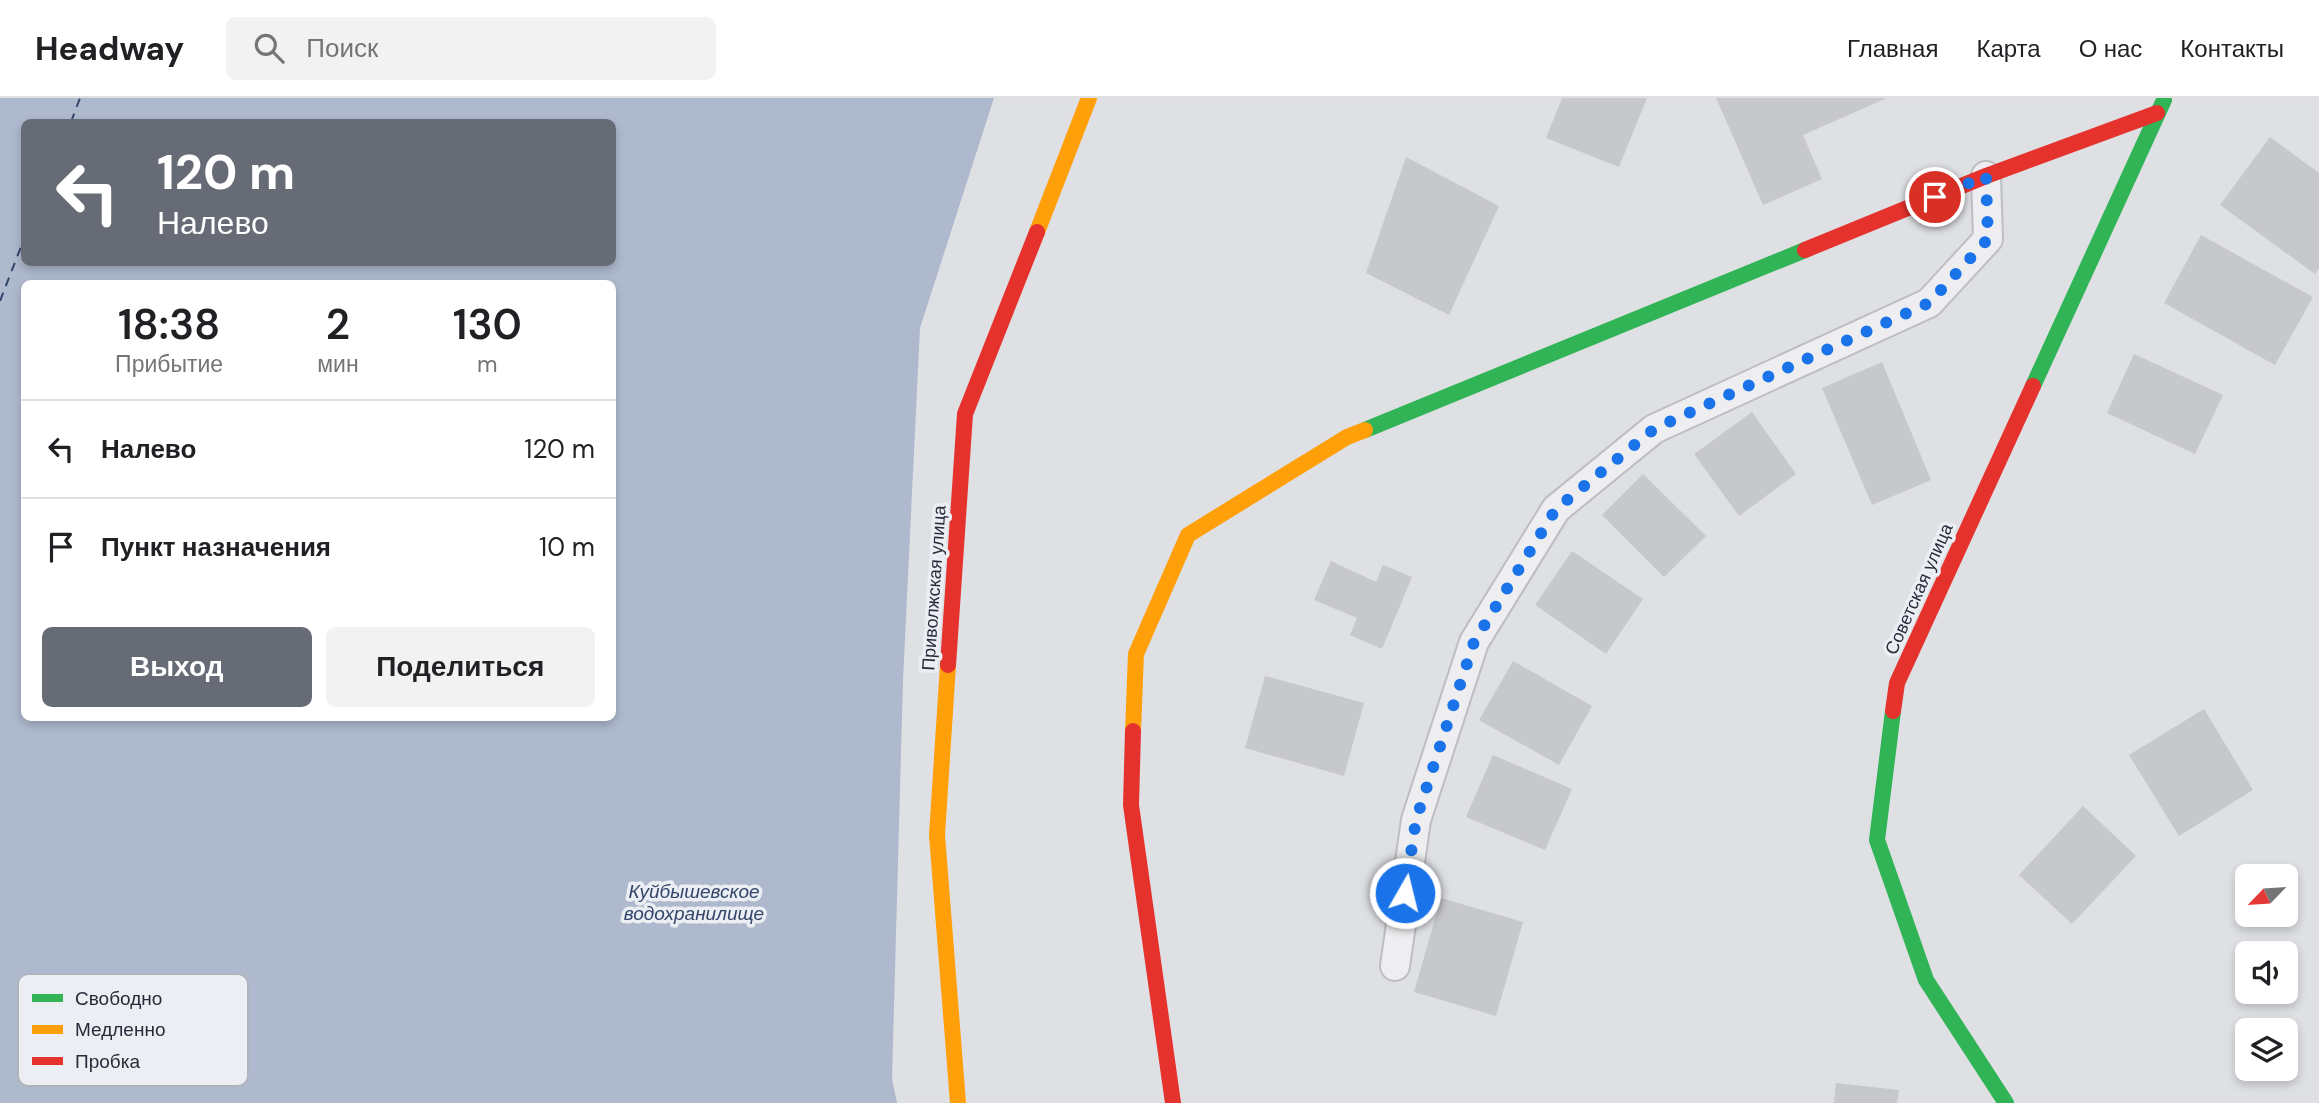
<!DOCTYPE html>
<html lang="ru">
<head>
<meta charset="utf-8">
<style>
	:root { --surface:#fff; --page:#f2f2f2; --text:#202124; --muted:#757577; --line:#e0e0e0; --accent:#676b76 }
	body { margin:0; font-family:"DM Sans",sans-serif; background:var(--page); color:var(--text); height:100vh; display:flex; flex-direction:column; font-size:26px; white-space:nowrap }
	* { box-sizing:border-box; margin:0 }
	p { font-size:23px; color:var(--muted) }
	.icon { flex:none; width:38px; height:38px; fill:none; stroke:currentColor; stroke-width:2; stroke-linecap:round; stroke-linejoin:round }
	.map { position:relative; flex:1; overflow:hidden }
	.side { position:absolute; left:21px; top:182px; width:595px; height:441px; display:flex; flex-direction:column; background:var(--surface); border-radius:10px; box-shadow:0 4px 10px #0003 }
	.side>* { flex:none }
	.hud { position:absolute; left:21px; top:21px; width:595px; height:147px; border-radius:10px; box-shadow:0 4px 10px #0003; background:#676b76; color:#fff; overflow:hidden }
	.needle { width:46px; rotate:245deg }
	.fabs { position:absolute; left:2235px; top:766px; display:grid; gap:14px }
	.fabs a { display:grid; place-items:center; width:63px; height:63px; border-radius:10px; background:var(--surface); box-shadow:0 4px 10px #0003; font-size:35px }
	.pin { position:absolute; display:grid; place-items:center; width:60px; height:60px; color:#fff; margin:-30px; border:4px solid #fff; border-radius:50%; box-shadow:0 2px 7px #0007 }
	.me { position:absolute; width:77px; margin:-38px; rotate:8deg; stroke-linejoin:round; filter:drop-shadow(0 0 5px #0008) }
	.turn { display:flex; align-items:center; gap:24px; height:147px; padding:0 21px; font-size:32px }
	.turn .icon { width:91px; height:91px; stroke-width:2.5 }
	.turn b { display:block; font-size:49px; line-height:60px }
	.eta { display:flex; justify-content:space-evenly; align-items:center; height:119px; text-align:center }
	.eta b { font-size:42px; font-weight:600; line-height:49px }
	.cta { display:flex; gap:14px; margin-top:auto; padding:14px 21px }
	.cta a { flex:1; height:80px; border-radius:10px; background:var(--accent); color:#fff; font-size:28px; font-weight:600; line-height:80px; text-align:center }
	.cta a+a { background:var(--page); color:var(--text) }
	ul { padding:0; list-style:none }
	li { display:flex; align-items:center; gap:21px; height:98px; padding:0 21px; border-top:2px solid var(--line) }
	li div { flex:1 }
	li b { display:block; font-size:26px }
	li em { font-style:normal }
	header { display:flex; align-items:center; gap:42px; box-sizing:border-box; height:98px; padding:0 35px; background:var(--surface); border-bottom:2px solid var(--line) }
	header strong { font-size:33px }
	nav { display:flex; gap:38px; margin-inline-start:auto; font-size:24px }
	.search { width:490px; height:63px; background:var(--page); display:flex; align-items:center; gap:18px; box-sizing:border-box; padding:0 24px; border-radius:10px; color:var(--muted); font-size:26px }
	.map>svg:first-child { display:block }
	.water { fill:#aeb9ce; fill-rule:evenodd }
	.lines { fill:none; stroke-linecap:round; stroke-linejoin:round }
	.ferry { stroke:#34456c; stroke-width:2; stroke-dasharray:9 7; stroke-linecap:butt }
	.building { fill:#c7c8cc }
	.lane-casing { stroke:#bcbec2; stroke-width:32 }
	.lane { stroke:#eeeef0; stroke-width:28 }
	.fast { stroke:#30b455; stroke-width:16 }
	.slow { stroke:#ff9f0a; stroke-width:16 }
	.jam { stroke:#e5322d; stroke-width:16 }
	.route { stroke:#1a73e8; stroke-width:12; stroke-dasharray:0 21.6 }
	.labels { text-anchor:middle; dominant-baseline:central; stroke-width:7; stroke-linejoin:round; paint-order:stroke }
	.street-label { font-size:18px; fill:#272c3b; stroke:#ebeef3 }
	.water-label { font-size:19px; font-style:italic; fill:#34456c; stroke:#ebeef3 }
	.key { fill:#ebeef3; stroke:#b0b4bc; stroke-width:2 }
	.key-label { font-size:19px; fill:#272c3b }
</style>
</head>
<body>
<header>
<strong>Headway</strong>
<div class="search"><svg class="icon" aria-label="search" viewBox="0 0 24 24"><circle cx="10" cy="10" r="6"/><path d="M15 15l6 6"/></svg>Поиск</div>
<nav><a>Главная</a><a>Карта</a><a>О нас</a><a>Контакты</a></nav>
</header>
<div class="map">
<svg width="2319" height="1005" viewBox="0 0 2319 1005">
	<rect width="100%" height="100%" fill="#dee0e4"/>
	<path class="water" d="M0,0H994L920,230L903,582L892,981L897,1005H0ZM24,24H612V164H24ZM24,186H612V620H24Z"/>
	<g class="lines">
		<g class="ferry">
			<polyline points="71,24 80,0"/>
			<polyline points="0,203 24,141"/>
		</g>
	</g>
	<g class="building">
		<polygon points="1562,0 1647,0 1619,69 1546,40"/>
		<polygon points="1716,0 1887,0 1803,37 1822,81 1763,107"/>
		<polygon points="2270,39 2319,75 2319,170 2315,176 2220,107"/>
		<polygon points="1406,59 1499,108 1449,217 1366,175"/>
		<polygon points="2201,137 2313,199 2275,267 2164,205"/>
		<polygon points="2134,256 2223,297 2195,356 2107,315"/>
		<polygon points="1882,264 1931,382 1872,407 1822,290"/>
		<polygon points="1752,314 1796,376 1739,418 1694,356"/>
		<polygon points="1643,376 1706,438 1664,479 1602,417"/>
		<polygon points="1572,453 1643,501 1606,556 1535,507"/>
		<polygon points="1331,463 1376,484 1383,467 1412,479 1382,551 1350,537 1357,520 1314,502"/>
		<polygon points="1513,563 1592,608 1559,667 1479,622"/>
		<polygon points="1265,578 1364,605 1344,678 1245,650"/>
		<polygon points="2204,611 2253,692 2179,738 2129,657"/>
		<polygon points="1493,657 1572,691 1545,752 1466,719"/>
		<polygon points="2083,708 2136,758 2072,826 2019,777"/>
		<polygon points="1441,800 1523,824 1496,918 1414,894"/>
		<polygon points="1836,985 1899,992 1897,1005 1834,1005"/>
	</g>
	<g class="lines">
		<g class="lane-casing">
			<polyline id="lane" points="1395,868 1416,722 1474,544 1556,411 1654,331 1929,205 1988,141 1986,78"/>
		</g>
		<use href="#lane" class="lane"/>
		<g class="fast">
			<polyline points="2033,288 2164,2"/>
			<polyline points="1365,332 1805,152"/>
			<polyline points="1893,613 1877,742 1926,882 2006,1005"/>
		</g>
		<g class="slow">
			<polyline points="1037,134 1089,0"/>
			<polyline points="948,567 937,737 958,1005"/>
			<polyline points="1133,633 1136,556 1188,437 1347,339 1365,332"/>
		</g>
		<g class="jam">
			<polyline points="1805,152 1986,78 2157,15"/>
			<polyline points="948,567 965,316 1037,134"/>
			<polyline points="1893,613 1897,585 2033,288"/>
			<polyline points="1133,633 1131,707 1173,1005"/>
		</g>
	</g>
	<g class="lines">
		<polyline class="route" points="1405,795 1416,722 1474,544 1556,411 1654,331 1929,205 1988,141 1986,78 1935,99"/>
	</g>
	<g class="labels">
		<g class="street-label">
			<text transform="translate(934 490) rotate(-86)">Приволжская улица</text>
			<text transform="translate(1919 491) rotate(-66)">Советская улица</text>
		</g>
		<g class="water-label">
			<text x="694" y="793">Куйбышевское<tspan x="694" dy="22">водохранилище</tspan></text>
		</g>
	</g>
	<rect x="18" y="876" width="230" height="112" rx="10" class="key"/>
	<rect x="32" y="896" width="31" height="8" fill="#30b455"/>
	<rect x="32" y="927" width="31" height="9" fill="#ff9f0a"/>
	<rect x="32" y="959" width="31" height="8" fill="#e5322d"/>
	<g class="key-label">
		<text x="75" y="907">Свободно</text>
		<text x="75" y="938">Медленно</text>
		<text x="75" y="970">Пробка</text>
	</g>
</svg>
<div class="fabs">
<a><svg class="needle" viewBox="-14 -14 28 28"><path d="M0-13l5 13h-10z" fill="#e53935"/><path d="M0 13l5-13h-10z" fill="#757577"/></svg></a>
<a><svg class="icon" aria-label="sound" viewBox="0 0 24 24"><path d="M4 9h4l5-4v14l-5-4H4zM17 9q2 3 0 6"/></svg></a>
<a><svg class="icon" aria-label="layers" viewBox="0 0 24 24"><path d="M12 4l9 5-9 5-9-5zM3 14l9 5 9-5"/></svg></a>
</div>
<div class="pin" style="left:1935px;top:99px;background:#d93025"><svg class="icon" aria-label="arrive" viewBox="0 0 24 24"><path d="M6 21V4h12l-3 4 3 4H6"/></svg></div>
<svg class="me" style="left:1405px;top:795px" viewBox="-20 -20 40 40"><circle r="17" fill="#1a73e8" stroke="#fff" stroke-width="3"/><path d="M0-11L8 9 0 5-8 9z" fill="#fff"/></svg>
<div class="hud">
<div class="turn"><svg class="icon" aria-label="left" viewBox="0 0 24 24"><path d="M17 20v-9H6M10 6l-5 5 5 5"/></svg><div><b>120 m</b>Налево</div></div>
</div>
<section class="side">
<div class="eta">
<div><b>18:38</b><p>Прибытие</p></div>
<div><b>2</b><p>мин</p></div>
<div><b>130</b><p>m</p></div>
</div>
<ul>
<li><svg class="icon" aria-label="left" viewBox="0 0 24 24"><path d="M17 20v-9H6M10 6l-5 5 5 5"/></svg><div><b>Налево</b></div><em>120 m</em></li>
<li><svg class="icon" aria-label="arrive" viewBox="0 0 24 24"><path d="M6 21V4h12l-3 4 3 4H6"/></svg><div><b>Пункт назначения</b></div><em>10 m</em></li>
</ul>
<div class="cta"><a>Выход</a><a>Поделиться</a></div>
</section>
</div>
</body>
</html>
